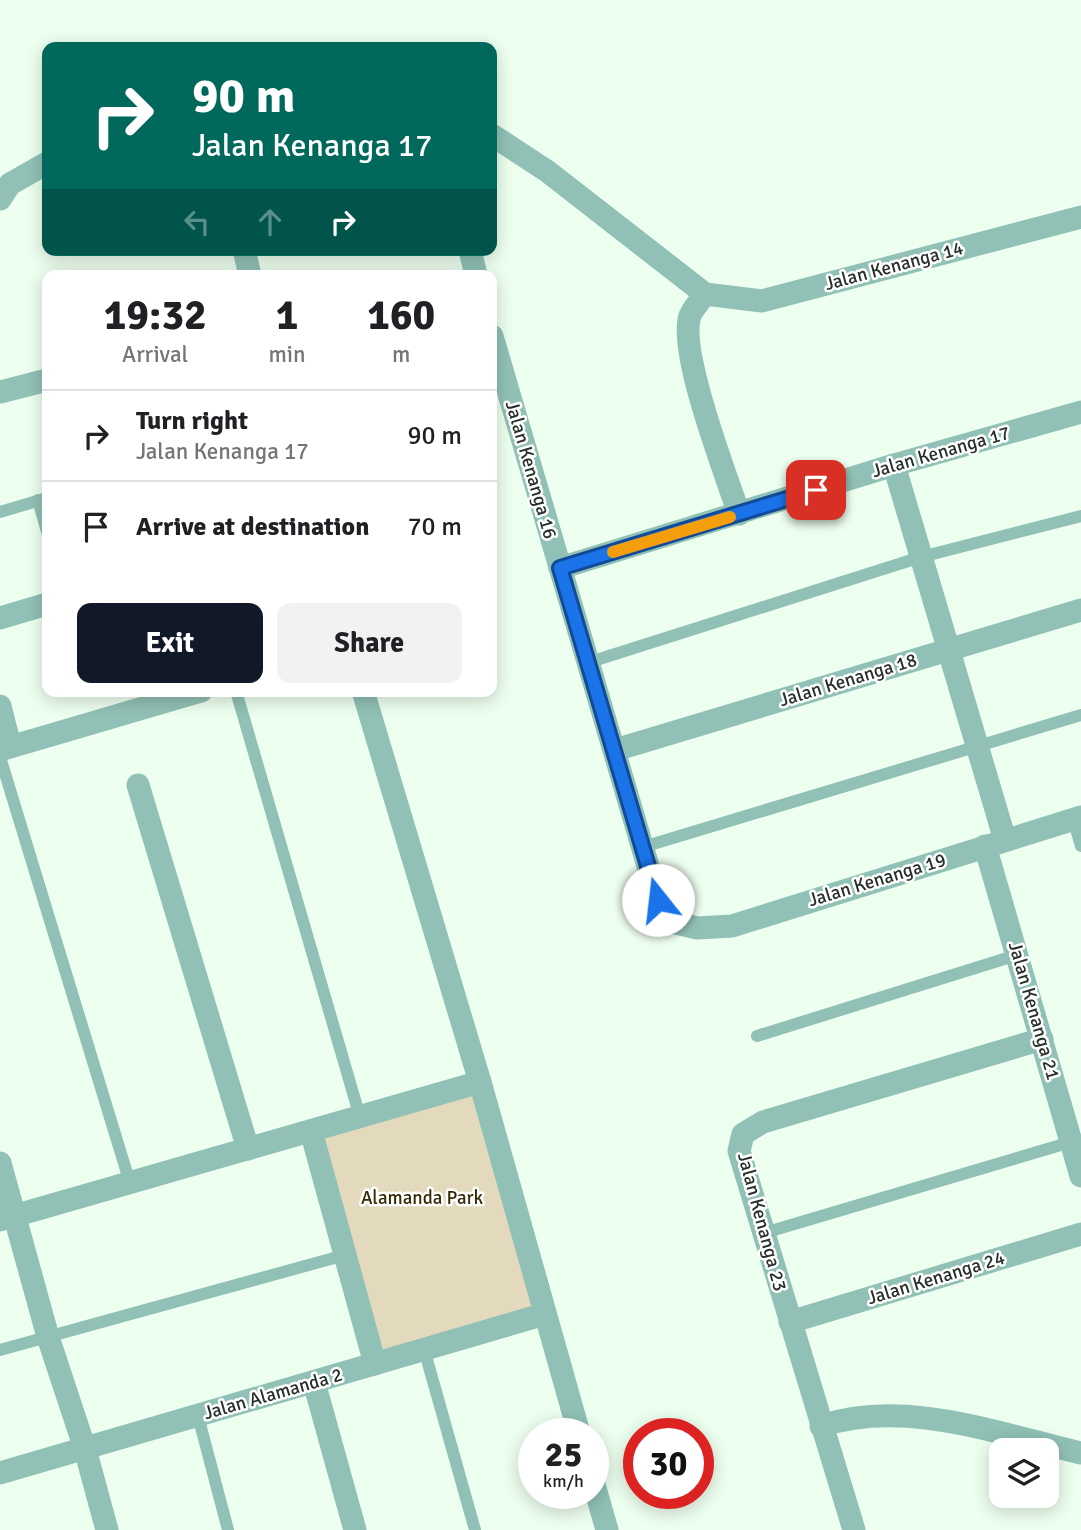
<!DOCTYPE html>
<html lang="en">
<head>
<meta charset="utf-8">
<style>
	:root { --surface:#fff; --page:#f2f2f2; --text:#202124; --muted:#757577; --line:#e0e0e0; --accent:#111827 }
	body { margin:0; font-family:Signika,sans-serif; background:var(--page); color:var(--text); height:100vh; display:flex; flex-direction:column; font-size:26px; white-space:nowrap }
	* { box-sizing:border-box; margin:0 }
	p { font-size:23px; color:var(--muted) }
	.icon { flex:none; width:38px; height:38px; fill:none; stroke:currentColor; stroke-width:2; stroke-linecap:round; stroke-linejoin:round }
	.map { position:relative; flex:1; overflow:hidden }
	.side { position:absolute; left:42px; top:270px; width:455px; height:427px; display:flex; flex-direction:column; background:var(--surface); border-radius:14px; box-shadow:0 4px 18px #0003 }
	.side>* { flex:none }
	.banner { position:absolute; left:42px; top:42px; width:455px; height:214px; border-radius:14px; box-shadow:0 4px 18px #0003; background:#00695c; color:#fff; overflow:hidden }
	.controls { position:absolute; left:989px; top:1438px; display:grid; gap:14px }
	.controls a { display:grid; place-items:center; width:70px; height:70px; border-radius:14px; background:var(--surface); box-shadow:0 4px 18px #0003; font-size:35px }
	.speed { position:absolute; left:518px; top:1418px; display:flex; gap:14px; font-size:35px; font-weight:700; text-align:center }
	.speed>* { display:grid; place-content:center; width:91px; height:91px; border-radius:50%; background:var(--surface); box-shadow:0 4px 18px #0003; line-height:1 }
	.speed small { font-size:18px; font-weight:400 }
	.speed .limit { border:10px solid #d22; background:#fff; color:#111 }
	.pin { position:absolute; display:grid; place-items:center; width:60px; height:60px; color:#fff; margin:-30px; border-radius:14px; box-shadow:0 4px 10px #0006 }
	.me { position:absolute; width:77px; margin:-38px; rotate:344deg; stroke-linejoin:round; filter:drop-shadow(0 0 5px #0008) }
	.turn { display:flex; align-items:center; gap:24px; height:147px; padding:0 35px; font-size:32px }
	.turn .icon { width:91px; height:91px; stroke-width:2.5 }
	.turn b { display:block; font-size:49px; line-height:60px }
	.lanes { display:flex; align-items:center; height:66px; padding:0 35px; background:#0003; justify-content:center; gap:35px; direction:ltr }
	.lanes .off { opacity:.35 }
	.eta { display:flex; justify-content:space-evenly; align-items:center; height:119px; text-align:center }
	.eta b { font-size:42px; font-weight:700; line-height:49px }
	.primary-button { display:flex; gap:14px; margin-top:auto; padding:14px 35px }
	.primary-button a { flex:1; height:80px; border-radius:14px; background:var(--accent); color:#fff; font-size:28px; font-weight:700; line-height:80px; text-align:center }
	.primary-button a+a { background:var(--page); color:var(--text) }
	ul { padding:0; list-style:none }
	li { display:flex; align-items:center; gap:21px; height:91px; padding:0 35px; border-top:2px solid var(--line) }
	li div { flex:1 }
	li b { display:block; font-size:26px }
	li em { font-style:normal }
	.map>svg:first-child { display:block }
	.green { fill:#e3d9bd }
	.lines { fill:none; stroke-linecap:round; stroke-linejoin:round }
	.lane { stroke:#91c1b6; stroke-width:12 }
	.street { stroke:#91c1b6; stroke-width:23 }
	.route-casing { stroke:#114b97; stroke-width:18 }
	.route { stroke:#1a73e8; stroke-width:12 }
	.slow { stroke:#f59e0b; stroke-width:12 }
	.labels { text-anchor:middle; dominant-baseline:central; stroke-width:5; stroke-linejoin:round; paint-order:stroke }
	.street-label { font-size:19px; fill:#282f29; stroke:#fff }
	.park-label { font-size:19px; fill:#362a06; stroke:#fff }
</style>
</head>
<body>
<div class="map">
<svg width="1081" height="1530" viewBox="0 0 1081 1530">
	<rect width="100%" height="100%" fill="#edffef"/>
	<polygon class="green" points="479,1083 545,1314 380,1362 313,1131"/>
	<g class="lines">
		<g class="lane">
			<polyline points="38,500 47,532"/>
			<polyline points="0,512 47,498"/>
			<polyline points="590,662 921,557 1081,516"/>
			<polyline points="236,691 360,1117"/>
			<polyline points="0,757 130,1183"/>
			<polyline points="1073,819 1081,846"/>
			<polyline points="643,847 1081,715"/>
			<polyline points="757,1036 1017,955"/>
			<polyline points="764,1233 1071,1142"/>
			<polyline points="424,1349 475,1530"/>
			<polyline points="0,1350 345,1255"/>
			<polyline points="198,1416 228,1530"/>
		</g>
		<g class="street">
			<polyline points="492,135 547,171 705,294 762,301 1081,217"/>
			<polyline points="0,199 10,184 47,163"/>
			<polyline points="244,250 250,275"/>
			<polyline points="470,250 476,275"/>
			<path d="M705,294C701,300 693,308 690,316C678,351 726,475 739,514"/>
			<polyline points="492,336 658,900 672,922 697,928 732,926 1081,817"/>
			<polyline points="0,392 47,380"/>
			<polyline points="894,465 1005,840"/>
			<polyline points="560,568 894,465 1081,412"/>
			<polyline points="0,618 47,604"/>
			<polyline points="363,691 480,1082 579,1433"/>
			<polyline points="0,706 10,746"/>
			<polyline points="0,750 201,691"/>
			<polyline points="615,750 1081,610"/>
			<polyline points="138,785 248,1149"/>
			<polyline points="985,846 1081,1176"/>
			<polyline points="311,1131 375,1364"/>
			<polyline points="0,1163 48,1337 85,1449 107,1530"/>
			<polyline points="0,1220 480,1082"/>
			<polyline points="790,1322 1081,1234"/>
			<polyline points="314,1382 355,1530"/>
			<path d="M821,1426C905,1398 998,1434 1081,1453"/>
			<polyline points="0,1473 545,1314"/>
			<polyline points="593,1481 607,1530"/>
			<polyline points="854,1530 739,1151 743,1134 763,1122 1042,1039"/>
		</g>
	</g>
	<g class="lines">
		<g class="route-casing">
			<polyline id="route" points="658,900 560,568 816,490"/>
		</g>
		<use href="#route" class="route"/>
		<polyline class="slow" points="613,552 730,517"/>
	</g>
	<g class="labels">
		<g class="street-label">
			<text transform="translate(894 266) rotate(-15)">Jalan Kenanga 14</text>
			<text transform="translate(941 452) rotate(-16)">Jalan Kenanga 17</text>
			<text transform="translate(531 470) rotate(74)">Jalan Kenanga 16</text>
			<text transform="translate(848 680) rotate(-17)">Jalan Kenanga 18</text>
			<text transform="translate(877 880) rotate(-17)">Jalan Kenanga 19</text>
			<text transform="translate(1034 1011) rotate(74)">Jalan Kenanga 21</text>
			<text transform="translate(762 1222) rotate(75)">Jalan Kenanga 23</text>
			<text transform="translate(936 1278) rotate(-17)">Jalan Kenanga 24</text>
			<text transform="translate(273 1394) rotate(-16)">Jalan Alamanda 2</text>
		</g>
		<g class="park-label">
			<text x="422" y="1198">Alamanda Park</text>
		</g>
	</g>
</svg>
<div class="controls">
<a><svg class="icon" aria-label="layers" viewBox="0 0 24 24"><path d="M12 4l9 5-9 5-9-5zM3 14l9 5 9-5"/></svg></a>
</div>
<div class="speed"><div>25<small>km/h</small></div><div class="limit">30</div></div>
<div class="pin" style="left:816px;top:490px;background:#d93025"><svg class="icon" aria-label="arrive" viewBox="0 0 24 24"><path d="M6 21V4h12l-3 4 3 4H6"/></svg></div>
<svg class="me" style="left:658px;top:900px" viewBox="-20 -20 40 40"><circle r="19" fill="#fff"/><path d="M0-13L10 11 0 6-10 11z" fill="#1a73e8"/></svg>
<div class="banner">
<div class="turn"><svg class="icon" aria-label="right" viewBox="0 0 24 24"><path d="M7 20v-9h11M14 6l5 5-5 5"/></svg><div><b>90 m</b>Jalan Kenanga 17</div></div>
<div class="lanes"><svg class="icon off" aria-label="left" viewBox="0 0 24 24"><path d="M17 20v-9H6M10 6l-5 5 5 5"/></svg><svg class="icon off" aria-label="ahead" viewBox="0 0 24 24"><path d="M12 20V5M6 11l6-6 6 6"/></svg><svg class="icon" aria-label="right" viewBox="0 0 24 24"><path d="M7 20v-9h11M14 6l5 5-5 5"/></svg></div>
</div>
<section class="side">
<div class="eta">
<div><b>19:32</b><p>Arrival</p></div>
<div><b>1</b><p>min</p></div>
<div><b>160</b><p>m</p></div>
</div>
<ul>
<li><svg class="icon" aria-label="right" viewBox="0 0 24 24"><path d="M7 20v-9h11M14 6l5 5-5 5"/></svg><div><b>Turn right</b><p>Jalan Kenanga 17</p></div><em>90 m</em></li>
<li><svg class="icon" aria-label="arrive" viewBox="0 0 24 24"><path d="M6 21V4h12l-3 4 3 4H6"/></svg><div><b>Arrive at destination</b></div><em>70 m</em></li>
</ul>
<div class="primary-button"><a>Exit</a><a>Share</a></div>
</section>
</div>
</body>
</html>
